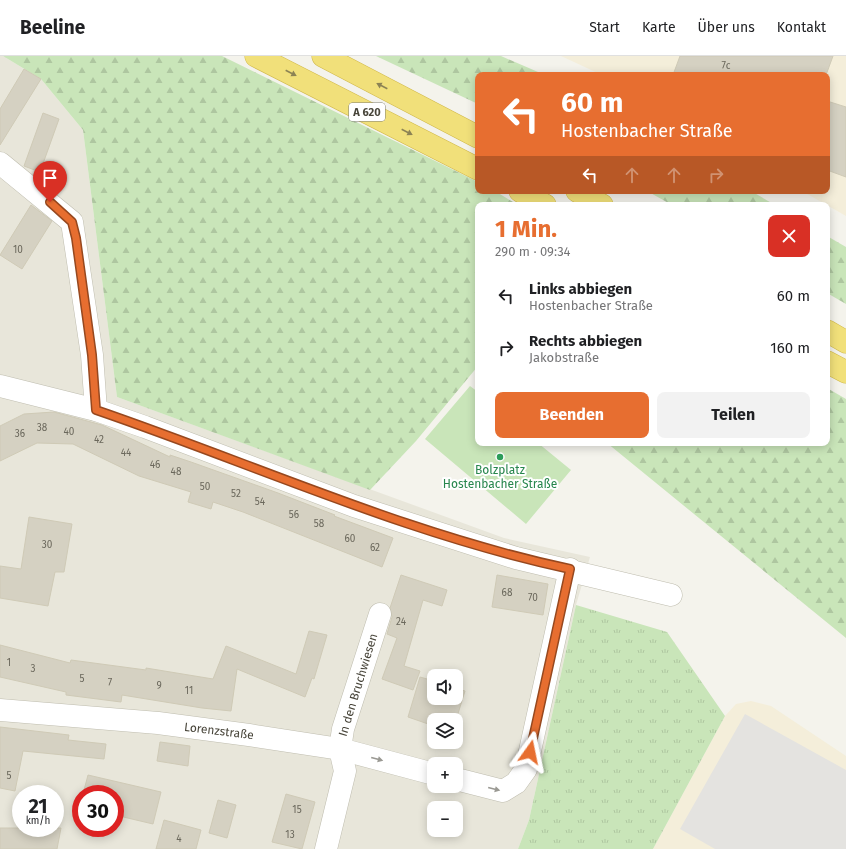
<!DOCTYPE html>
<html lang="de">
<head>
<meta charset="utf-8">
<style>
	:root { --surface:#fff; --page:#f2f2f2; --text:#202124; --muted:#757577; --line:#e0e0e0; --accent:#e76e30 }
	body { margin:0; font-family:"Fira Sans",sans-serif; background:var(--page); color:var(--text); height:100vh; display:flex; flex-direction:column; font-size:15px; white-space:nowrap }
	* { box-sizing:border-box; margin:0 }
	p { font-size:13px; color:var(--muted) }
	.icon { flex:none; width:22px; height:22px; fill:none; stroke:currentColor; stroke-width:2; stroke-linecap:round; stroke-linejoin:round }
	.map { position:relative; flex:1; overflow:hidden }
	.sheet { position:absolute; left:475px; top:146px; width:355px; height:244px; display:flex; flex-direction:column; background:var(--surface); border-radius:8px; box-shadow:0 2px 10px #0003 }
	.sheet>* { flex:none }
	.guide { position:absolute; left:475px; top:16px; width:355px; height:122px; border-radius:8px; box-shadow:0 2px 10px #0003; background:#e76e30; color:#fff; overflow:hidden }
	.buttons { position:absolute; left:427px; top:613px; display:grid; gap:8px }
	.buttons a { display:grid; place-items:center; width:36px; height:36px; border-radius:8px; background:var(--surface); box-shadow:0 2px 10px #0003; font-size:20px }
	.speed { position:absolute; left:12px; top:729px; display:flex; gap:8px; font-size:20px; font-weight:700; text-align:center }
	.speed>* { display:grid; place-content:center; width:52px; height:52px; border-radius:50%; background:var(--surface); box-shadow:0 2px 10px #0003; line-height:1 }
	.speed small { font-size:10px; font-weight:400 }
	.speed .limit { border:6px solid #d22; background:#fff; color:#111 }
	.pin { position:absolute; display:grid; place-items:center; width:34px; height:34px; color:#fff; margin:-41px -17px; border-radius:50% 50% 50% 0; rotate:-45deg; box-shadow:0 0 4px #0007 }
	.pin .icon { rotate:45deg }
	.me { position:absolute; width:44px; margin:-22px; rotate:12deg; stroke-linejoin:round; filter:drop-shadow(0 0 3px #0008) }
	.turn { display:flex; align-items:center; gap:14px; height:84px; padding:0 20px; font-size:18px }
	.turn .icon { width:52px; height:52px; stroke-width:2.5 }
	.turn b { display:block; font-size:28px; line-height:34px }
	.lanes { display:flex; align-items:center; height:38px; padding:0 20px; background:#0003; justify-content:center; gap:20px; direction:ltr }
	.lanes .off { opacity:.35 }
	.round { display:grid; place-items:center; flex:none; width:42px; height:42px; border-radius:8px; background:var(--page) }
	.summary { display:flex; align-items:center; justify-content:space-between; height:68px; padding:0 20px }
	h1 { font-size:24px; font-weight:700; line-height:30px; color:var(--accent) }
	.action { display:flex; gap:8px; margin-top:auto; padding:8px 20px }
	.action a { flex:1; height:46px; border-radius:8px; background:var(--accent); color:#fff; font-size:16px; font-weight:700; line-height:46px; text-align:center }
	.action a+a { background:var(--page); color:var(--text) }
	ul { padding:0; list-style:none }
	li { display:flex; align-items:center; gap:12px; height:52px; padding:0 20px }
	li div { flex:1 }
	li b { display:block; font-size:15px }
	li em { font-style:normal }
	header { display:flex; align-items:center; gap:24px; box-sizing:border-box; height:56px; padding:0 20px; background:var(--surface); border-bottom:1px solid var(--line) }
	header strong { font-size:19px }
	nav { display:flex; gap:22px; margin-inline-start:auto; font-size:14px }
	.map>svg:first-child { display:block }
	.residential { fill:#e8e6da; fill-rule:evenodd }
	.commercial { fill:#f4eeda }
	.grass { fill:url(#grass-tufts) }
	.forest { fill:url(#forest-firs) }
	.garden { fill:#c9e5b9 }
	.parking { fill:#e4e3e0 }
	.building { fill:#d5d1c2; stroke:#cfcab6 }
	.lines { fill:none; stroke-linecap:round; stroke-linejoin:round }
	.minor-casing { stroke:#bfbdaf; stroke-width:23 }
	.motorway-casing { stroke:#d0b84a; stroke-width:23 }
	.minor { stroke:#fff; stroke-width:22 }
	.motorway { stroke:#f1e07a; stroke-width:22 }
	.oneway { fill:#8c8354 }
	.oneway2 { fill:#9a9993 }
	.route-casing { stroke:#96481f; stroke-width:10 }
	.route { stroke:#e76e30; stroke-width:7 }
	.leisure-dot { fill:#2e9e5b; stroke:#fff; stroke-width:1.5 }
	.labels { text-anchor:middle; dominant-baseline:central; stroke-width:4; stroke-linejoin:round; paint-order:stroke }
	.number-label { font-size:10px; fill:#6b685c }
	.shield { fill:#fff; stroke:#7f7d75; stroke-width:1 }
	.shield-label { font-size:11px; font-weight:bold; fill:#48453a }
	.leisure-label { font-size:12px; fill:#27864d; stroke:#fff }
	.street-label { font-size:12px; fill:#48453a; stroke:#fff }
</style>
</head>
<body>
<header>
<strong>Beeline</strong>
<nav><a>Start</a><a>Karte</a><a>Über uns</a><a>Kontakt</a></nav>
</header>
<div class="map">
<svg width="846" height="793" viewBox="0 0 846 793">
	<defs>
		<pattern id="grass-tufts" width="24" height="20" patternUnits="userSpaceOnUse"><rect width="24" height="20" fill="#c9e5b9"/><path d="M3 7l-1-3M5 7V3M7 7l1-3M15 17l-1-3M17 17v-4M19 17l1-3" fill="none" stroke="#aec6a0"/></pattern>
		<pattern id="forest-firs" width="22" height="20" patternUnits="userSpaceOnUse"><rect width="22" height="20" fill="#c9e5b9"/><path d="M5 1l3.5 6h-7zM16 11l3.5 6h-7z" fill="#aec6a0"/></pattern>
	</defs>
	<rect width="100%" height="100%" fill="#f4f3ec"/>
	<path class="residential" d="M0,0H3L41,23L83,74L117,341L504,482L590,501L576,549L529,764L518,793H0ZM434,620H456V642H434ZM434,664H456V686H434ZM434,708H456V730H434ZM21,738H55V772H21ZM81,738H115V772H81ZM434,752H456V774H434Z"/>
	<g class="commercial">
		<polygon points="561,0 846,0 846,160 802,135 827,135 827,19 602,19"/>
		<polygon points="751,645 771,650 846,700 846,793 653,793 725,660 736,648"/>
	</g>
	<polygon class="grass" points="576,549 667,576 725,660 653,793 518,793 529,764"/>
	<g class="forest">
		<polygon points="3,0 222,0 478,126 478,135 495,135 518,149 478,149 478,310 416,385 370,434 117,341 83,74 41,23"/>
		<polygon points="376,0 501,0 545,19 478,19 478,48"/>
		<polygon points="647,135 751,135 775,149 672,149"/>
		<polygon points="827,180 846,191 846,248 827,237"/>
		<polygon points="827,332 846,343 846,582 607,387 827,387"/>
	</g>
	<polygon class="garden" points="470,330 478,336 478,387 538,387 571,414 526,468 425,383"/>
	<polygon class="parking" points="745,658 846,714 846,793 715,793 680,773"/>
	<g class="building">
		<polygon points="680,0 833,0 826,19 673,19"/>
		<polygon points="24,13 41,23 0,89 0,53"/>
		<polygon points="827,45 846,51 846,121 827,114"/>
		<polygon points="43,57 59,63 40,116 24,110"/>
		<polygon points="31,149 52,165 22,213 0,199"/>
		<polygon points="54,356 102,369 170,401 170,399 191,406 278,437 335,459 334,460 393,482 382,511 243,456 213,446 211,453 188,446 191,436 139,420 73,388 37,387 0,405 0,370 24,358"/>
		<polygon points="29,461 72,468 64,516 55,516 48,550 0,542 0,510 21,513"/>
		<polygon points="401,519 447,534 442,550 423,544 404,610 420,615 413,634 382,623 397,582 387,578 392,561 390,552"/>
		<polygon points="497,519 548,528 543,559 492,551"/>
		<polygon points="309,575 327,579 314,623 312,622 305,641 237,613 231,655 202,652 122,639 121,646 66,639 66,636 0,621 0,589 70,607 71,604 146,614 146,612 213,623 226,590 296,618"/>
		<polygon points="420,621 434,625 434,642 456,642 456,632 465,635 456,664 434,664 434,670 408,661"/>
		<polygon points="0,671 69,679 68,684 106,688 104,703 23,695 15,735 0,732"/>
		<polygon points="160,686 190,690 188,710 157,705"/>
		<polygon points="88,719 161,736 153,768 115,759 115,738 83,738"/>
		<polygon points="286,738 315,746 302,793 272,786"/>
		<polygon points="218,744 236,749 227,782 209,777"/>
		<polygon points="164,764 201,774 196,793 156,793"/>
		<polygon points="0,772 61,772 57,793 0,793"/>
	</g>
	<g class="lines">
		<g class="minor-casing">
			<g id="minor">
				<polyline points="0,107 72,166 92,299 96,354"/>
				<polyline points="0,330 96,354 145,371 354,450 516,502 671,539"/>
				<polyline points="0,654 158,667 249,679 340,693 434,718"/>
				<polyline points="456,723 503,735 516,727 526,713 570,513"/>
				<polyline points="326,793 345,715 340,693 343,673 380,558"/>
			</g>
		</g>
		<g class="motorway-casing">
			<g id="motorway">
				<polyline points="256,0 478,113"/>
				<polyline points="323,0 478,81"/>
				<polyline points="520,135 545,149"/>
				<polyline points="577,135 602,149"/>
				<polyline points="827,275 846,286"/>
				<polyline points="827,306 846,316"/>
			</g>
		</g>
		<use href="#minor" class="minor"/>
		<use href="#motorway" class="motorway"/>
	</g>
	<defs><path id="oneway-solid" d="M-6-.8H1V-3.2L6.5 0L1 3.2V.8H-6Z"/></defs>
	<g class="oneway">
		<use href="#oneway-solid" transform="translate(291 17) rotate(27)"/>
		<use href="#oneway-solid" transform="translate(382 30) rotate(-153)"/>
		<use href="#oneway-solid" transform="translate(407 76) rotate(27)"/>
	</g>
	<g class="oneway2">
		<use href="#oneway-solid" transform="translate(377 703) rotate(15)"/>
		<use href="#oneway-solid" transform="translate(494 733) rotate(14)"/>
	</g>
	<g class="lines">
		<g class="route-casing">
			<path id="route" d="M50,146L72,166L76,182L92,299L96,354C254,408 406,478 570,513L530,696"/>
		</g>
		<use href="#route" class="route"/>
	</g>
	<circle class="leisure-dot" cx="500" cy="401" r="4"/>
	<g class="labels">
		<g class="number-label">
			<text x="726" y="10">7c</text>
			<text x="18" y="194">10</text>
			<text x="42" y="372">38</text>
			<text x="69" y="376">40</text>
			<text x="20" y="378">36</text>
			<text x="99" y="384">42</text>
			<text x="126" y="397">44</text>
			<text x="155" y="409">46</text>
			<text x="176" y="416">48</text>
			<text x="205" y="431">50</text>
			<text x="236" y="438">52</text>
			<text x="260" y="446">54</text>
			<text x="294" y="459">56</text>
			<text x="319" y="468">58</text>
			<text x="350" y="483">60</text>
			<text x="47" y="489">30</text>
			<text x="375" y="492">62</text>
			<text x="507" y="537">68</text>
			<text x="533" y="542">70</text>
			<text x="401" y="566">24</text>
			<text x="9" y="607">1</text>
			<text x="33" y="613">3</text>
			<text x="82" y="623">5</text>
			<text x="110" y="627">7</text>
			<text x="159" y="630">9</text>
			<text x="189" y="635">11</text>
			<text x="9" y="720">5</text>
			<text x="297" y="754">15</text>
			<text x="290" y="779">13</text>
			<text x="179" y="783">4</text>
		</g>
		<rect class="shield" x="349" y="47" width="36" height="18" rx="3"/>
		<g class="shield-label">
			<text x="367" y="56">A 620</text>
		</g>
		<g class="leisure-label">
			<text x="500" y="414">Bolzplatz<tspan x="500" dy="14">Hostenbacher Straße</tspan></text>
		</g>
		<g class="street-label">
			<text transform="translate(358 629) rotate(-73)">In den Bruchwiesen</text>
			<text transform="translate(219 675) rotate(7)">Lorenzstraße</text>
		</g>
	</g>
</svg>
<div class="buttons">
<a><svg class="icon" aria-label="sound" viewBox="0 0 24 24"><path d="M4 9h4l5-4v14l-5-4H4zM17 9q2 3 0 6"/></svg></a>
<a><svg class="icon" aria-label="layers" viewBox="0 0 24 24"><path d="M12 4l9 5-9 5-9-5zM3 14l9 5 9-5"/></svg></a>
<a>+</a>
<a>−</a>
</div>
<div class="speed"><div>21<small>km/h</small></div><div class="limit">30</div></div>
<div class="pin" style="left:50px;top:146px;background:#d93025"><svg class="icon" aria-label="arrive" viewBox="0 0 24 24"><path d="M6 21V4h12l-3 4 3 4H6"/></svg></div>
<svg class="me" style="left:530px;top:696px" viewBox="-20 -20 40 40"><path d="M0-17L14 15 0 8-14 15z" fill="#e76e30" stroke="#fff" stroke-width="4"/></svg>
<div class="guide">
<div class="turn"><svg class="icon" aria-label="left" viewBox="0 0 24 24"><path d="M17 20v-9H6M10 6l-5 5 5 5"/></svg><div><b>60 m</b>Hostenbacher Straße</div></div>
<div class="lanes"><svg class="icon" aria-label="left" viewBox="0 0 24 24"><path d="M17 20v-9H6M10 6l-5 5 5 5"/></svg><svg class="icon off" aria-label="ahead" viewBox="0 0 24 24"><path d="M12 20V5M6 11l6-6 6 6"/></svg><svg class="icon off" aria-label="ahead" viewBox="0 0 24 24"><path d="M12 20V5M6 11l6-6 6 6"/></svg><svg class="icon off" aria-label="right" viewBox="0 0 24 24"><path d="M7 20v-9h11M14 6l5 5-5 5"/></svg></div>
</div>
<section class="sheet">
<div class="summary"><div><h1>1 Min.</h1><p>290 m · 09:34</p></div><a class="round" style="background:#d93025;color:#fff"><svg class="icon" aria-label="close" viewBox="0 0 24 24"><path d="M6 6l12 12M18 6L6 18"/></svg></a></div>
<ul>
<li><svg class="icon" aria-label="left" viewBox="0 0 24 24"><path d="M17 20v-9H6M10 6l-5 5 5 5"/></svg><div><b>Links abbiegen</b><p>Hostenbacher Straße</p></div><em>60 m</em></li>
<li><svg class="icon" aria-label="right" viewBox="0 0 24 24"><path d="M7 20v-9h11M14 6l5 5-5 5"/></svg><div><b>Rechts abbiegen</b><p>Jakobstraße</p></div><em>160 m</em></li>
</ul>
<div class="action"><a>Beenden</a><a>Teilen</a></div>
</section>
</div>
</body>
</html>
